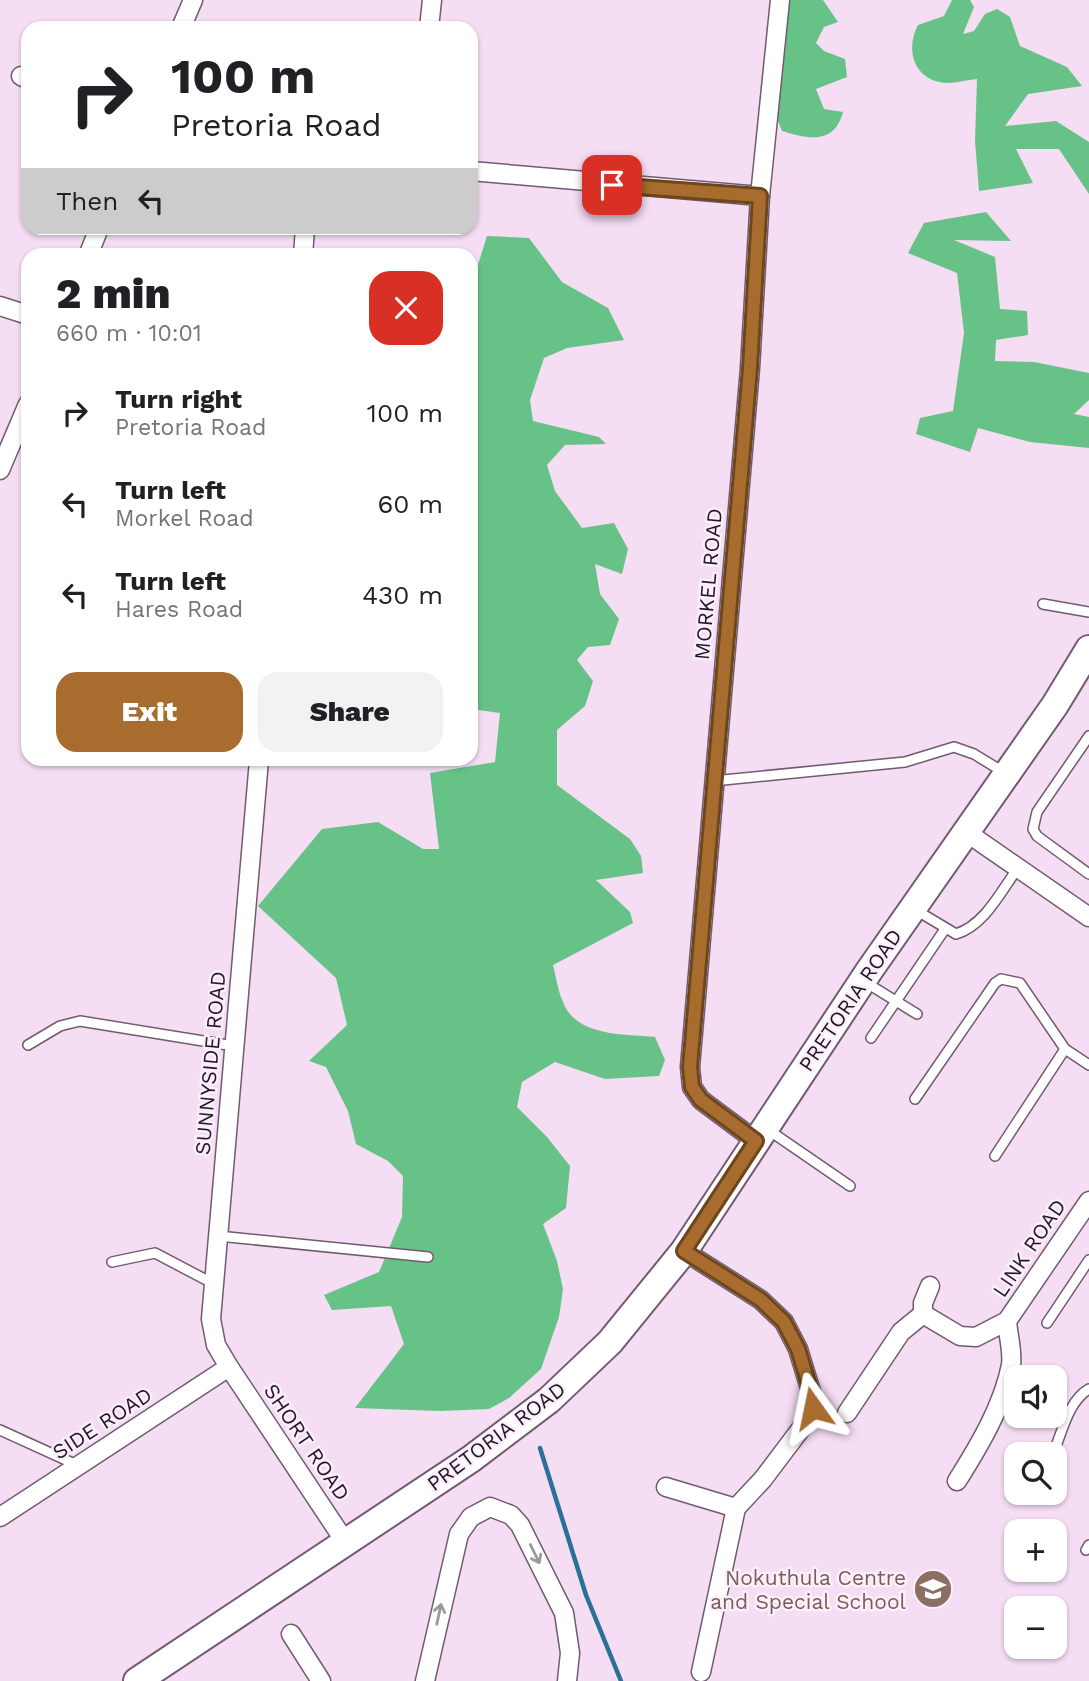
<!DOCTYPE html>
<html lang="en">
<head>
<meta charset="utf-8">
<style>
	:root { --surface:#fff; --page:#f2f2f2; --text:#202124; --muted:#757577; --accent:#a86c2e }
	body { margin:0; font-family:"Work Sans",sans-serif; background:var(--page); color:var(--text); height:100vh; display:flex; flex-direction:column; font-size:26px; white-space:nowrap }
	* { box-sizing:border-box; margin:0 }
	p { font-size:23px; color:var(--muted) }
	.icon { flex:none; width:38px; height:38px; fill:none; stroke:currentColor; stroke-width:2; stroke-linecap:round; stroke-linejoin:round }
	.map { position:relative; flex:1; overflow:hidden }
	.details { position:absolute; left:21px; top:248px; width:457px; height:518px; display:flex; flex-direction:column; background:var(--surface); border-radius:21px; box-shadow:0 2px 5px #0004 }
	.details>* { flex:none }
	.guide { position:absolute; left:21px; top:21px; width:457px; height:214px; border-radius:21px; box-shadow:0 2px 5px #0004; background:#fff; color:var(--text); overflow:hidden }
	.buttons { position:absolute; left:1004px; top:1365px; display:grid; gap:14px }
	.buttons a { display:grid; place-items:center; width:63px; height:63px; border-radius:14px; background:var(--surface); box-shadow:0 2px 5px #0004; font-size:35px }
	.pin { position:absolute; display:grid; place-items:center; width:60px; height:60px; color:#fff; margin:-30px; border-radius:14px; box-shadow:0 4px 10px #0006 }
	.me { position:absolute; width:77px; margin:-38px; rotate:348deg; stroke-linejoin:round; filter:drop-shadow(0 0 5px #0008) }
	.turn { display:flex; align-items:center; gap:24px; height:147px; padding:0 35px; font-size:32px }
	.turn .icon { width:91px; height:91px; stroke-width:2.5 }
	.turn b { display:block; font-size:49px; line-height:60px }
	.then { display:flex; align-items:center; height:66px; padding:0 35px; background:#0003; gap:14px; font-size:26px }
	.round { display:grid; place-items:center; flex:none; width:74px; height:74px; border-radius:21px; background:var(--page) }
	.head { display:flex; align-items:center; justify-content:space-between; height:119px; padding:0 35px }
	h1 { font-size:42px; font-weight:800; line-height:52px }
	.button { display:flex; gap:14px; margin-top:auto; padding:14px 35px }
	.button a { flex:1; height:80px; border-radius:21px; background:var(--accent); color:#fff; font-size:28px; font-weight:800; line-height:80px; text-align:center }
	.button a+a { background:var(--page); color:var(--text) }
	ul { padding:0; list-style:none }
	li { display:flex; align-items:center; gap:21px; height:91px; padding:0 35px }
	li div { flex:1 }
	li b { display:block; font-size:26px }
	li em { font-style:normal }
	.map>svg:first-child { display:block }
	.forest { fill:#67c287 }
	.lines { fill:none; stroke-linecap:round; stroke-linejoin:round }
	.stream { stroke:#297199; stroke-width:4.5 }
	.service-casing { stroke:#705b70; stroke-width:12 }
	.minor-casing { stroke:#705b70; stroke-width:21 }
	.secondary-casing { stroke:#705b70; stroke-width:30 }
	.service { stroke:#fff; stroke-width:9 }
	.minor { stroke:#fff; stroke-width:18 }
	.secondary { stroke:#fff; stroke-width:26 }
	.oneway { stroke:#9b989b }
	.route-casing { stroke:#6d461e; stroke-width:18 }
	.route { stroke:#a86c2e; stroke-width:12 }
	.labels { text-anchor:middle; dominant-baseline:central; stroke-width:5; stroke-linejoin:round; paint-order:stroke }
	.street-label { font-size:21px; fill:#211921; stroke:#fceefc }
	.education-label { font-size:21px; fill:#785e54; stroke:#fceefc; text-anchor:end }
</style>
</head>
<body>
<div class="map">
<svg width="1089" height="1681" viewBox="0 0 1089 1681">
	<rect width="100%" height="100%" fill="#f5ddf4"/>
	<g class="forest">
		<path d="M788,0H823L838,22L824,27L816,43L824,51L845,59L847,77L816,89L824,109L843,112C834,145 809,139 782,131L774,111Z"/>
		<path d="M952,0H970L974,7L963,34L974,31L985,14L997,9L1010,17L1020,46L1067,67L1082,86L1028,94L1005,126L1056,121L1089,142V194L1059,149H1016L1033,183L979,191L975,141L977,79C965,80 950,85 939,82C912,76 906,47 918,25L944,16Z"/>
		<polygon points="986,212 1011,241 954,240 995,257 1000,309 1027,311 1028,335 996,340 995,361 1034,362 1089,373 1089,400 1074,414 1089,417 1089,448 1030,442 978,428 970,452 916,434 920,418 953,411 964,333 957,273 908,253 924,223"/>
		<path d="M487,236L529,238L562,282L608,308L624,340L567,348L544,358L530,400L533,421L599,437L606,444L565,445L547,465L555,491L582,528L614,523L628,549L622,574L595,564L600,594L619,619L610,645L588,647L577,660L593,681L585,706L557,730V785L630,839L641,856L643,873L596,880L630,912L633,923L553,965C556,977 558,991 563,1002C576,1037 625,1034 655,1037L665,1060L659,1076L605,1079L555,1062L522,1082L517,1107L547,1137L570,1166L566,1208L543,1224L557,1261L563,1289L559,1317L541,1369L509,1398L489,1409L440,1411L355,1408L404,1344L391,1306L332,1310L324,1295L379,1272L402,1217L403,1176L388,1161L356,1144L348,1111L326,1067L309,1061L347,1025L336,978L258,906L322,829L378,822L423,849H439L430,773L495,762L500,713L471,709V287Z"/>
	</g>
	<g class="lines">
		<polyline class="stream" points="540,1448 586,1595 621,1681"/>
		<g class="service-casing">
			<g id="service">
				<polyline points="1043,604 1089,612"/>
				<polyline points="1089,736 1037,812 1033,829 1037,836 1089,874"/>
				<polyline points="713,781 905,762 954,747 974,754 1005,773"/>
				<path d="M914,909L956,934C985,925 1001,891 1018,868"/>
				<polyline points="865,982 917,1014"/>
				<polyline points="871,1038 945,929"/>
				<polyline points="28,1045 60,1026 80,1021 234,1046"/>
				<polyline points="915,1099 995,983 1001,979 1020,983 1065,1049 1089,1065"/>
				<polyline points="767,1129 850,1186"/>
				<polyline points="995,1156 1065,1049"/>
				<polyline points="218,1236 428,1257"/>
				<polyline points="112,1262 155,1253 214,1284"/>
				<polyline points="1047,1323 1089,1260"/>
				<polyline points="0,1430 77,1465"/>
				<path d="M1053,1454C1062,1433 1068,1401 1089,1389"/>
				<polyline points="1086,1550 1089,1545"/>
			</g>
		</g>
		<g class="minor-casing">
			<g id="minor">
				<polyline points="181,28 193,0"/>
				<polyline points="429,28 432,0"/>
				<polyline points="21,76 28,79"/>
				<polyline points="471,171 760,196"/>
				<polyline points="88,256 99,228"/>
				<polyline points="303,256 305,228"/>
				<polyline points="0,306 28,315"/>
				<polyline points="0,470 28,404"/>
				<polyline points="259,760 211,1319 216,1345 229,1367 346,1543"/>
				<polyline points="966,832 1089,917"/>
				<polyline points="756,1141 701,1100 692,1087 690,1067 750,368 760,196 780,0"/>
				<polyline points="684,1251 761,1300 784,1322 798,1349 813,1398 809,1418 763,1479 736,1508 701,1672"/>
				<polyline points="923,1314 923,1303 930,1286"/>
				<polyline points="847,1413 901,1332 923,1314 960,1336 976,1337 1007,1321 1089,1201"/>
				<path d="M957,1481C979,1446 1003,1406 1011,1365C1013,1352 1008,1335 1007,1321"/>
				<polyline points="666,1487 736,1508"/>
				<polyline points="0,1517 229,1367"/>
				<polyline points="291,1634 321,1681"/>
				<polyline points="425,1681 459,1534 471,1517 490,1507 511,1515 520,1525 564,1613 570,1653 567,1681"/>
			</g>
		</g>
		<g class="secondary-casing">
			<polyline id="secondary" points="137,1681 471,1459 549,1400 610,1342 684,1251 869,971 1055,705 1089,649"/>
		</g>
		<use href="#service" class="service"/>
		<use href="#minor" class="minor"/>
		<use href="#secondary" class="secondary"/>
	</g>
	<defs><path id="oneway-shaft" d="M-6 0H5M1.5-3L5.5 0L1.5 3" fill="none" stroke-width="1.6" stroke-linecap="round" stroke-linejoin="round" transform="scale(1.75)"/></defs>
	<g class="oneway">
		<use href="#oneway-shaft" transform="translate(535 1554) rotate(64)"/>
		<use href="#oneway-shaft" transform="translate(439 1614) rotate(-78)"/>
	</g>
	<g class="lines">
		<g class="route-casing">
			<polyline id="route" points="612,185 760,196 750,368 690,1067 692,1087 701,1100 756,1141 684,1251 761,1300 784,1322 798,1349 813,1398 813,1408"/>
		</g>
		<use href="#route" class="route"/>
	</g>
	<defs>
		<g id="school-disc" transform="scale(2.0125)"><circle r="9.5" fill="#8d6e63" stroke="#fceefc"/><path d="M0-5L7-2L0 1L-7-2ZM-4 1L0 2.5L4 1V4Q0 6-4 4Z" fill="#fff"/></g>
	</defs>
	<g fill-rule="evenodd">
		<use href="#school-disc" x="933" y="1589"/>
	</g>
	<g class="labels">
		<g class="street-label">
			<text transform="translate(708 584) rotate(-85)">MORKEL ROAD</text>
			<text transform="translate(850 1000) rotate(-56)">PRETORIA ROAD</text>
			<text transform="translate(210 1063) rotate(-85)">SUNNYSIDE ROAD</text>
			<text transform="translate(1029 1248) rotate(-56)">LINK ROAD</text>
			<text transform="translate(102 1423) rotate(-33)">SIDE ROAD</text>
			<text transform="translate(496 1436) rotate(-37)">PRETORIA ROAD</text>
			<text transform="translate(307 1442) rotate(56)">SHORT ROAD</text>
		</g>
		<g class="education-label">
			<text x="906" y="1577">Nokuthula Centre<tspan x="906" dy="24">and Special School</tspan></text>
		</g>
	</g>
</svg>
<div class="buttons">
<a><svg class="icon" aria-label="sound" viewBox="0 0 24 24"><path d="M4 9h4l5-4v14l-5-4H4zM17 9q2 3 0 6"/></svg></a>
<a><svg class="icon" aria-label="search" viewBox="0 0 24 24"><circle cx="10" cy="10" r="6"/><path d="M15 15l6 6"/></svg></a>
<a>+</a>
<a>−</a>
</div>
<div class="pin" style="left:612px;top:185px;background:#d93025"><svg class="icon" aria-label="arrive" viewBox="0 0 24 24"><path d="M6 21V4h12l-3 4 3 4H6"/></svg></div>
<svg class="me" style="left:813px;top:1408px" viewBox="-20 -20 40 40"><path d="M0-17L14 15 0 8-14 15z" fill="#a86c2e" stroke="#fff" stroke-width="4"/></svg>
<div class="guide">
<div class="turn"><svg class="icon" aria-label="right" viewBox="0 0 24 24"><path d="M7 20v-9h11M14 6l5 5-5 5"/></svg><div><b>100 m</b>Pretoria Road</div></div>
<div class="then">Then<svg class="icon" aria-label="left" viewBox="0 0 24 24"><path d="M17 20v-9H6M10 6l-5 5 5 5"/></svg></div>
</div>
<section class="details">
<div class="head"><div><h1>2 min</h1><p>660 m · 10:01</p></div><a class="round" style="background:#d93025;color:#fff"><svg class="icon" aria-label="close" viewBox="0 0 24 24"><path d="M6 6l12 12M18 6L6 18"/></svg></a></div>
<ul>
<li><svg class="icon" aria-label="right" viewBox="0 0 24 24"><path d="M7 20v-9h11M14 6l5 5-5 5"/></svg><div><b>Turn right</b><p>Pretoria Road</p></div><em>100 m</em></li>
<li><svg class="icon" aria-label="left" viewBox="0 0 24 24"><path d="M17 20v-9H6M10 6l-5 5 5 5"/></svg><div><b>Turn left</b><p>Morkel Road</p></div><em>60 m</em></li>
<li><svg class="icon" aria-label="left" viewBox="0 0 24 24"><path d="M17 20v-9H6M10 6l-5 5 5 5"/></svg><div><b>Turn left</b><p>Hares Road</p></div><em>430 m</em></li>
</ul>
<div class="button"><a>Exit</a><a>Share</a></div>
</section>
</div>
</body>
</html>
